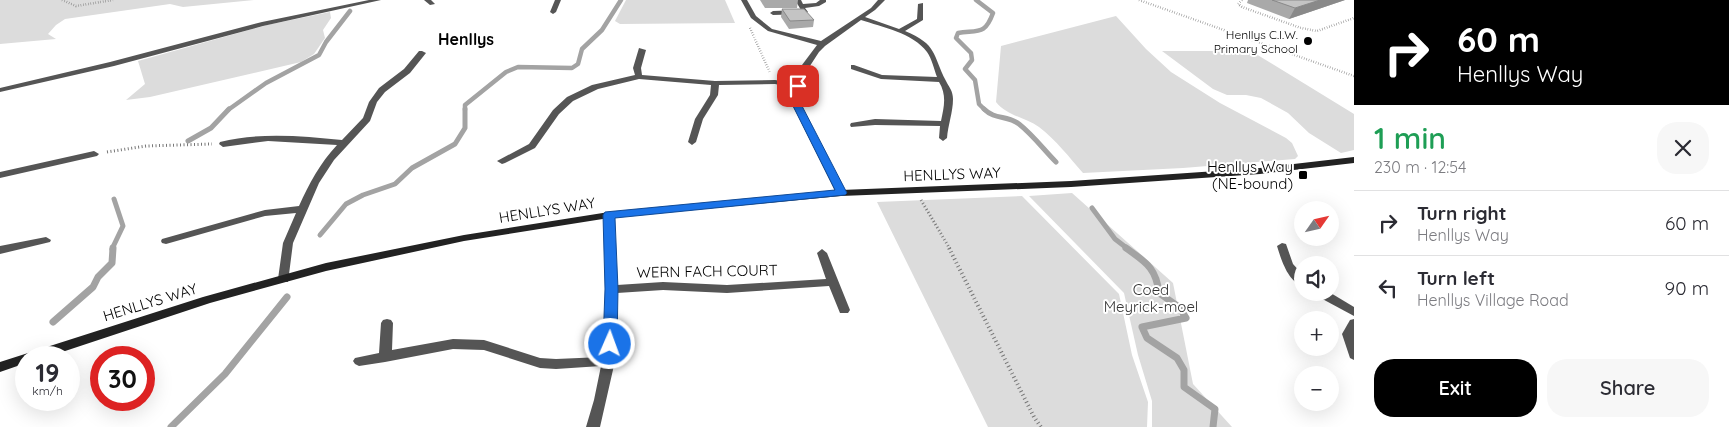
<!DOCTYPE html>
<html lang="en">
<head>
<meta charset="utf-8">
<style>
	:root { --surface:#fff; --page:#f7f7f7; --text:#2b2b33; --muted:#7c7c81; --line:#e1e1e2; --accent:#000 }
	body { margin:0; font-family:Quicksand,sans-serif; background:var(--page); color:var(--text); height:100vh; display:flex; flex-direction:column; font-size:19px; white-space:nowrap }
	* { box-sizing:border-box; margin:0 }
	p { font-size:16px; color:var(--muted) }
	.icon { flex:none; width:28px; height:28px; fill:none; stroke:currentColor; stroke-width:2; stroke-linecap:round; stroke-linejoin:round }
	.map { position:relative; flex:1; overflow:hidden }
	.drawer { display:flex; flex-direction:column; background:var(--surface); width:375px }
	.drawer>* { flex:none }
	.hud { background:#000; color:#fff; overflow:hidden }
	.needle { width:32px; rotate:56deg }
	.fabs { position:absolute; left:1294px; top:201px; display:grid; gap:10px }
	.fabs a { display:grid; place-items:center; width:45px; height:45px; border-radius:50%; background:var(--surface); box-shadow:0 5px 20px #0002; font-size:25px }
	.speed { position:absolute; left:15px; top:346px; display:flex; gap:10px; font-size:25px; font-weight:700; text-align:center }
	.speed>* { display:grid; place-content:center; width:65px; height:65px; border-radius:50%; background:var(--surface); box-shadow:0 5px 20px #0002; line-height:1 }
	.speed small { font-size:12px; font-weight:400 }
	.speed .limit { border:8px solid #d22; background:#fff; color:#111 }
	.pin { position:absolute; display:grid; place-items:center; width:42px; height:42px; color:#fff; margin:-21px; border-radius:10px; box-shadow:0 2px 8px #0006 }
	.me { position:absolute; width:55px; margin:-28px; rotate:2deg; stroke-linejoin:round; filter:drop-shadow(0 0 4px #0008) }
	.turn { display:flex; align-items:center; gap:18px; height:105px; padding:0 20px; font-size:22px }
	.turn .icon { width:65px; height:65px; stroke-width:2.5 }
	.turn b { display:block; font-size:35px; line-height:42px }
	.round { display:grid; place-items:center; flex:none; width:52px; height:52px; border-radius:20px; background:var(--page) }
	.summary { display:flex; align-items:center; justify-content:space-between; height:85px; padding:0 20px }
	h1 { font-size:30px; font-weight:600; line-height:38px; color:#1e9e55 }
	.primary-button { display:flex; gap:10px; margin-top:auto; padding:10px 20px }
	.primary-button a { flex:1; height:58px; border-radius:20px; background:var(--accent); color:#fff; font-size:20px; font-weight:600; line-height:58px; text-align:center }
	.primary-button a+a { background:var(--page); color:var(--text) }
	ul { padding:0; list-style:none }
	li { display:flex; align-items:center; gap:15px; height:65px; padding:0 20px; border-top:1px solid var(--line) }
	li div { flex:1 }
	li b { display:block; font-size:19px }
	li em { font-style:normal }
	main { display:flex; flex:1; min-height:0 }
	.map>svg:first-child { display:block }
	.green { fill:#dcdcdc }
	.lines { fill:none; stroke-linecap:round; stroke-linejoin:round }
	.stream-far2 { stroke:#a3a3a3; stroke-width:4.5 }
	.stream-far1 { stroke:#a3a3a3; stroke-width:5 }
	.stream { stroke:#a3a3a3; stroke-width:7 }
	.path-far2 { stroke:#777; stroke-width:2.5; stroke-dasharray:0.5 2; stroke-linecap:butt }
	.path-far1 { stroke:#777; stroke-width:3; stroke-dasharray:1 2.5; stroke-linecap:butt }
	.path { stroke:#777; stroke-width:4; stroke-dasharray:1 3; stroke-linecap:butt }
	.lane { fill:#555; fill-rule:evenodd }
	.street { fill:#555; fill-rule:evenodd }
	.secondary { fill:#222; fill-rule:evenodd }
	.wall { fill:#a9a9a9 }
	.shaded-wall { fill:#898989 }
	.building { fill:#c4c4c4; stroke:#898989 }
	.route { fill:#1a73e8; stroke:#114b97 }
	.poi-dot { fill:#000; stroke:#fff; stroke-width:2 }
	.labels { text-anchor:middle; dominant-baseline:central; stroke-width:4; stroke-linejoin:round; paint-order:stroke }
	.far-poi-label { font-size:12px; fill:#000; stroke:#fff; text-anchor:end }
	.poi-label { font-size:15px; fill:#000; stroke:#fff; text-anchor:end }
	.street-label { font-size:15px; fill:#000; stroke:#fff }
	.park-label { font-size:15px; fill:#333; stroke:#fff }
	.far-district-label { font-size:16px; font-weight:bold; fill:#000; stroke:#fff }
</style>
</head>
<body>
<main>
<div class="map">
<svg width="1354" height="427" viewBox="0 0 1354 427">
	<rect width="100%" height="100%" fill="#fff"/>
	<g class="green">
		<polygon points="0,0 254,0 183,7 170,4 65,19 56,25 48,34 56,39 0,44"/>
		<polygon points="626,0 725,0 735,23 620,24 615,21"/>
		<polygon points="330,12 331,18 323,30 325,38 314,54 301,62 150,97 126,100 145,84 138,61 267,25"/>
		<path d="M1116,16L1146,49L1171,72L1220,103L1286,138L1292,143L1298,156L1295,159L1183,168L1083,173C1069,157 1056,140 1039,127C1025,117 1007,116 996,102L1001,46Z"/>
		<polygon points="1162,51 1251,51 1354,114 1354,150 1341,153 1309,133 1288,113 1261,98 1246,95 1227,95 1213,89"/>
		<polygon points="1072,193 1173,283 1193,384 1232,427 1152,427 1152,401 1138,355 1124,293 1029,196"/>
		<polygon points="1022,196 1119,294 1132,355 1148,402 1147,427 988,427 877,202"/>
	</g>
	<g class="lines">
		<g class="stream-far2">
			<path d="M976,0L993,13C985,35 979,30 958,33L956,38L971,53L972,60L965,69L975,80L979,104L985,110"/>
			<polyline points="228,110 266,83 319,55 326,42 350,11"/>
			<polyline points="465,110 465,105 506,72 518,67 572,68 578,64 582,49 602,30 621,0"/>
		</g>
		<g class="stream-far1">
			<path d="M984,109C995,120 1007,115 1019,124C1033,135 1044,150 1056,162"/>
			<polyline points="188,141 211,128 229,109"/>
			<polyline points="1092,208 1115,239 1128,249"/>
			<polyline points="320,235 346,204 363,195 395,184 412,168 455,144 465,128 465,109"/>
			<polyline points="112,249 123,226 114,199"/>
		</g>
		<g class="stream">
			<path d="M1126,248C1145,262 1156,267 1159,293L1179,307L1186,318L1142,327L1147,338L1177,358L1184,370V387L1215,409L1213,427"/>
			<polyline points="53,322 93,287 98,277 112,263 113,248"/>
			<polyline points="171,427 225,374 287,297"/>
		</g>
		<g class="path-far2">
			<polyline points="62,0 76,6 113,0"/>
			<polyline points="1139,0 1354,76"/>
			<polyline points="1242,0 1238,4 1242,7 1301,28 1317,31 1354,18"/>
			<polyline points="750,28 770,73"/>
		</g>
		<g class="path-far1">
			<polyline points="107,152 146,146 212,144"/>
			<polyline points="921,200 950,249"/>
		</g>
		<polyline class="path" points="949,248 1034,417 1041,427"/>
		<polygon class="lane" points="795,0 801,0 803,4 816,3 820,0 826,0 826,2 819,6 805,8 808,12 805,14 773,15 770,13 773,11 801,10"/>
		<g class="street">
			<polygon points="369,0 381,0 263,26 114,66 0,92 0,88 110,62 262,22"/>
			<polygon points="424,0 431,0 435,4 430,5"/>
			<polygon points="555,0 561,0 556,12 553,14 550,12"/>
			<path d="M741,0H747L756,16L772,29L821,41L871,8L878,0H885L875,10L865,17L899,29L917,19L918,4L923,3V20L905,31C938,45 932,54 946,81C949,87 953,91 953,99C953,112 948,125 947,138L943,141L939,138L940,126L875,125L851,127L850,125L851,123L875,119L941,121C944,107 947,95 939,82L881,79L851,69V65H854L882,75L937,77C934,69 932,59 927,52C913,33 882,27 861,20L825,46L819,52L806,72L801,97V106L846,193L844,195H838L836,193L793,106L794,88L775,84L719,85L718,95L703,119L696,142L692,145L688,142L695,119L710,95L711,85L639,79L598,89L573,101L559,114L535,148L505,163L502,164L497,161L529,144L553,110L567,97L592,85L635,75L633,68L639,48L646,50L641,68L642,75L715,81L775,80L795,83L802,65L817,45L768,31L751,18Z"/>
			<path d="M419,51H422L426,53L410,73L385,92L377,102L370,121L334,160L319,183L293,243L288,282H280L278,279L283,243L296,213L265,216L166,244L162,243L161,241L162,239L265,210L299,206C309,184 320,163 337,145L268,141L223,147L219,144L220,142C260,132 301,136 342,140L363,118L369,102L379,88L404,69Z"/>
			<polygon points="94,151 99,154 97,156 0,178 0,172"/>
			<polygon points="609,212 614,215 617,285 663,282 727,285 826,279 817,253 822,249 827,253 850,310 848,313 840,313 829,286 727,293 663,290 617,293 615,361 600,427 586,427 594,400 601,366 556,369 540,368 484,350 453,349 385,362 359,366 355,364 353,361 355,358 379,353 381,323 383,320 387,319 391,320 393,323 392,350 453,339 484,340 540,358 556,359 602,357 606,296 604,215"/>
			<polygon points="46,237 51,240 50,242 0,254 0,246"/>
			<path d="M1282,243L1286,244L1293,264L1302,274V285C1288,282 1281,259 1277,246Z"/>
			<polygon points="1314,292 1329,292 1354,307 1354,316 1315,295"/>
			<polygon points="1354,319 1354,360 1350,358 1342,334 1350,320"/>
		</g>
		<polygon class="secondary" points="1354,157 1354,163 1260,174 1071,187 841,196 609,218 464,241 326,271 210,303 44,358 26,358 26,363 0,372 0,362 203,297 326,263 464,235 609,212 841,190 1071,181 1260,168"/>
	</g>
	<g class="wall">
		<polygon points="760,0 798,0 797,8 765,8"/>
		<polygon points="1248,0 1345,0 1289,19 1247,3"/>
		<polygon points="782,9 814,20 813,27 789,29 781,17"/>
	</g>
	<polygon class="shaded-wall" points="1320,0 1345,0 1289,19 1295,8"/>
	<g class="building">
		<polygon points="1272,0 1320,0 1295,8"/>
		<polygon points="782,9 804,9 814,20 790,21"/>
	</g>
	<polygon class="route" points="798,83 802,86 800,94 802,106 847,193 845,195 615,218 618,289 617,344 615,348 610,350 605,348 603,344 605,289 603,215 605,212 835,190 793,106 791,94 793,86"/>
	<g class="poi-dot">
		<circle cx="1308" cy="41" r="5"/>
		<rect x="1298" y="170" width="10" height="10" rx="2.5"/>
	</g>
	<g class="labels">
		<g class="far-poi-label">
			<text x="1298" y="34">Henllys C.I.W.<tspan x="1298" dy="14">Primary School</tspan></text>
		</g>
		<g class="poi-label">
			<text x="1293" y="166">Henllys Way<tspan x="1293" dy="17">(NE-bound)</tspan></text>
		</g>
		<g class="street-label">
			<text transform="translate(952 174) rotate(-2)">HENLLYS WAY</text>
			<text transform="translate(547 210) rotate(-9)">HENLLYS WAY</text>
			<text transform="translate(707 271) rotate(-1)">WERN FACH COURT</text>
			<text transform="translate(150 302) rotate(-17)">HENLLYS WAY</text>
		</g>
		<g class="park-label">
			<text x="1151" y="289">Coed<tspan x="1151" dy="17">Meyrick-moel</tspan></text>
		</g>
		<g class="far-district-label">
			<text x="466" y="39">Henllys</text>
		</g>
	</g>
</svg>
<div class="fabs">
<a><svg class="needle" viewBox="-14 -14 28 28"><path d="M0-13l5 13h-10z" fill="#e53935"/><path d="M0 13l5-13h-10z" fill="#7c7c81"/></svg></a>
<a><svg class="icon" aria-label="sound" viewBox="0 0 24 24"><path d="M4 9h4l5-4v14l-5-4H4zM17 9q2 3 0 6"/></svg></a>
<a>+</a>
<a>−</a>
</div>
<div class="speed"><div>19<small>km/h</small></div><div class="limit">30</div></div>
<div class="pin" style="left:798px;top:86px;background:#d93025"><svg class="icon" aria-label="arrive" viewBox="0 0 24 24"><path d="M6 21V4h12l-3 4 3 4H6"/></svg></div>
<svg class="me" style="left:610px;top:344px" viewBox="-20 -20 40 40"><circle r="17" fill="#1a73e8" stroke="#fff" stroke-width="3"/><path d="M0-11L8 9 0 5-8 9z" fill="#fff"/></svg>
</div>
<section class="drawer">
<div class="hud">
<div class="turn"><svg class="icon" aria-label="right" viewBox="0 0 24 24"><path d="M7 20v-9h11M14 6l5 5-5 5"/></svg><div><b>60 m</b>Henllys Way</div></div>
</div>
<div class="summary"><div><h1>1 min</h1><p>230 m · 12:54</p></div><a class="round"><svg class="icon" aria-label="close" viewBox="0 0 24 24"><path d="M6 6l12 12M18 6L6 18"/></svg></a></div>
<ul>
<li><svg class="icon" aria-label="right" viewBox="0 0 24 24"><path d="M7 20v-9h11M14 6l5 5-5 5"/></svg><div><b>Turn right</b><p>Henllys Way</p></div><em>60 m</em></li>
<li><svg class="icon" aria-label="left" viewBox="0 0 24 24"><path d="M17 20v-9H6M10 6l-5 5 5 5"/></svg><div><b>Turn left</b><p>Henllys Village Road</p></div><em>90 m</em></li>
</ul>
<div class="primary-button"><a>Exit</a><a>Share</a></div>
</section>
</main>
</body>
</html>
